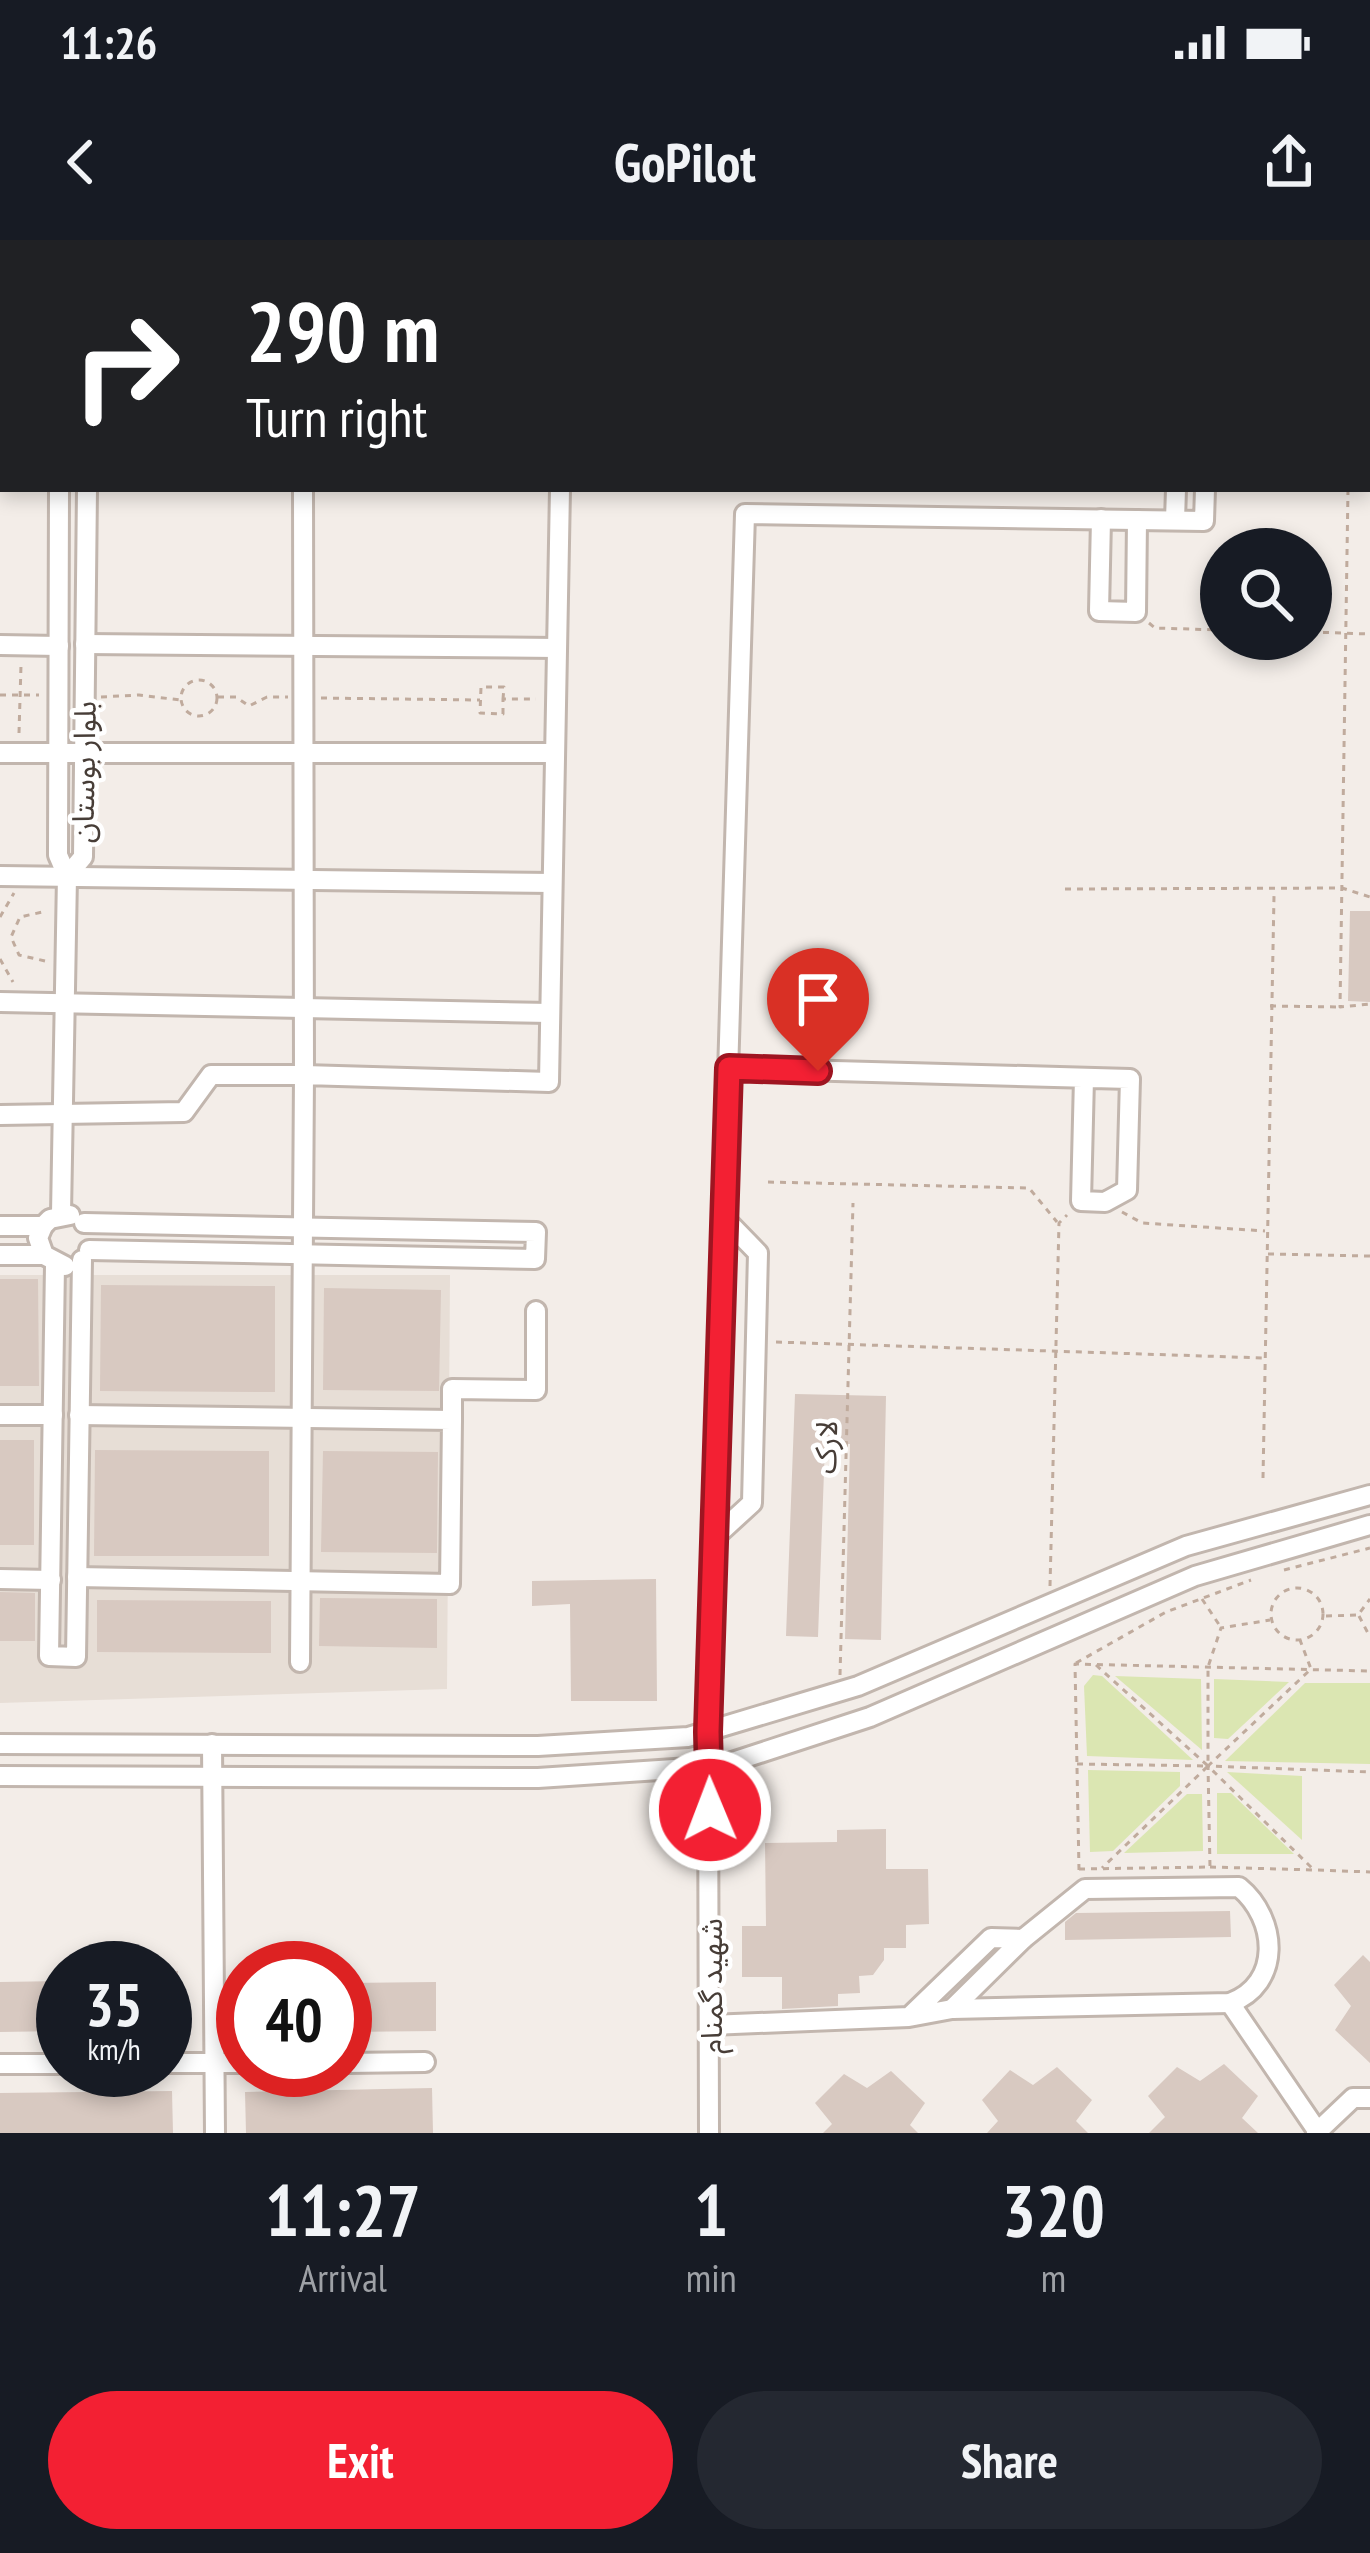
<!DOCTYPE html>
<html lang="en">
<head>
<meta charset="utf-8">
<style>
	:root { --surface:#171b24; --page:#242831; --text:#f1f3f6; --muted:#9ea1a6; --accent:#f32033 }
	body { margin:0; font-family:"PT Sans Narrow","Noto Sans Arabic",sans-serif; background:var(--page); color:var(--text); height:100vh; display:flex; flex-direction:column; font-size:45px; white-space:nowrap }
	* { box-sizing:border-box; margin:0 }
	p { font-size:39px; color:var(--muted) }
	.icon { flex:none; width:66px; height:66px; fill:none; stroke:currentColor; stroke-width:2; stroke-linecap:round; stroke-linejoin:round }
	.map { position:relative; height:1893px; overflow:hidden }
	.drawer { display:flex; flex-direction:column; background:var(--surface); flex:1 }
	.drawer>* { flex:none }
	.guide { position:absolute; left:0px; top:0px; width:1371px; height:252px; box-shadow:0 6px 18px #0003; background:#202124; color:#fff; overflow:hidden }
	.tools { position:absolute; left:1200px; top:288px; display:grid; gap:24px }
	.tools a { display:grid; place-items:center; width:132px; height:132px; border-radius:50%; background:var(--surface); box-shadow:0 6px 18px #0003; font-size:60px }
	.speed { position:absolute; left:36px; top:1701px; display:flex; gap:24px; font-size:60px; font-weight:700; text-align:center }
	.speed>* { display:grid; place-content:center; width:156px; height:156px; border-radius:50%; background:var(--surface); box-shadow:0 6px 18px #0003; line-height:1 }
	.speed small { font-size:30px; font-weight:400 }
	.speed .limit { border:18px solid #d22; background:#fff; color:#111 }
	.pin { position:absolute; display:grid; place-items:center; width:102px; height:102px; color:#fff; margin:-123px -51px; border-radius:50% 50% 50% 0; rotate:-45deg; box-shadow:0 0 12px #0007 }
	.pin .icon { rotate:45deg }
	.me { position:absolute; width:132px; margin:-66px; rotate:359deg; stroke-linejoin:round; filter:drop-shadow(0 0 9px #0008) }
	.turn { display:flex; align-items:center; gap:42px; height:252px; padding:0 48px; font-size:54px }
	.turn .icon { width:156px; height:156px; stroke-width:2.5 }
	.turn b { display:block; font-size:84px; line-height:102px }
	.eta { display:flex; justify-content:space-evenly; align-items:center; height:204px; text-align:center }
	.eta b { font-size:72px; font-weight:700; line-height:84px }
	.action { display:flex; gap:24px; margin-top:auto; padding:24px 48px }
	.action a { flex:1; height:138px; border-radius:72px; background:var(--accent); color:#fff; font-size:48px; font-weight:700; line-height:138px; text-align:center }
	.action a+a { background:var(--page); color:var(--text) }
	.status { display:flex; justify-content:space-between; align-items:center; height:84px; padding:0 60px; background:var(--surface); direction:ltr }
	.status svg { height:33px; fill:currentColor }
	header { display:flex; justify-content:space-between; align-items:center; height:156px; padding:0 48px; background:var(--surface); font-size:54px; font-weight:700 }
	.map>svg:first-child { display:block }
	.residential { fill:#e7ded6 }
	.green { fill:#dbe6b2 }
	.building { fill:#d8c9c1 }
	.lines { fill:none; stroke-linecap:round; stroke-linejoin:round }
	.minor-casing { stroke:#c2b6ae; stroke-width:24 }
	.path { stroke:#c0ab9d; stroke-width:3; stroke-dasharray:6 6; stroke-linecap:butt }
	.minor { stroke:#fff; stroke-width:18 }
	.route-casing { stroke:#9e1521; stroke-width:30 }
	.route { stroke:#f32033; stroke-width:21 }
	.labels { text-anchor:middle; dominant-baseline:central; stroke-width:9; stroke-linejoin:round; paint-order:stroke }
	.street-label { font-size:30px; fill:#473d37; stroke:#fff }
</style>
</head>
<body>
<div class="status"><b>11:26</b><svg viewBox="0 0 49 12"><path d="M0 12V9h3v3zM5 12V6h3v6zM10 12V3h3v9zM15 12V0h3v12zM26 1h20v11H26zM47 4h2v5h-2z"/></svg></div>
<header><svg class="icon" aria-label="back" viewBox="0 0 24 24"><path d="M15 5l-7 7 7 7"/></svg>GoPilot<svg class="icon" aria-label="share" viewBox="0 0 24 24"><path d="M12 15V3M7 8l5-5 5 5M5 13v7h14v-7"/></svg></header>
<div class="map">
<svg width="1370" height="1893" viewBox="0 0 1370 1893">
	<rect width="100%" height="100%" fill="#f3ede8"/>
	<polygon class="residential" points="0,1035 450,1035 447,1449 0,1463"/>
	<g class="green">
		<polygon points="1093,1435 1102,1436 1193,1520 1087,1516 1084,1446"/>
		<polygon points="1115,1436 1201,1439 1202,1510"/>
		<polygon points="1214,1439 1289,1442 1228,1499 1214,1498"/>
		<polygon points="1305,1443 1370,1443 1370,1524 1225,1521"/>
		<polygon points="1088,1530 1180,1532 1180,1546 1113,1611 1090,1612"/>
		<polygon points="1227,1532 1302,1536 1302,1600"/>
		<polygon points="1217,1553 1231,1553 1294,1614 1217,1614"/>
		<polygon points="1187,1554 1202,1554 1203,1611 1124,1613"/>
	</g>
	<g class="building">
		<polygon points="1350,671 1370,671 1370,762 1348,761"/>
		<polygon points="0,1039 38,1039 39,1146 0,1146"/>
		<polygon points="101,1045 275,1046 275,1152 100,1151"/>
		<polygon points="324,1048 441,1050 439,1151 323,1150"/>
		<polygon points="795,1154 886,1156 881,1400 845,1399 850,1204 825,1204 818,1397 786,1396"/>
		<rect x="0" y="1200" width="34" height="105"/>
		<polygon points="95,1210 269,1211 269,1316 94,1316"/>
		<polygon points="323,1211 438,1212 437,1313 321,1312"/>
		<polygon points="656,1339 657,1461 571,1461 570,1364 532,1366 532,1341"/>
		<polygon points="0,1352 35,1353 35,1401 0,1401"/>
		<polygon points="320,1358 437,1359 437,1408 319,1406"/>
		<polygon points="97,1360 271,1361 271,1413 97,1412"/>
		<polygon points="886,1589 886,1629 928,1629 929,1684 906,1685 906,1708 884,1708 884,1720 873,1735 859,1736 860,1753 838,1754 838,1766 782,1769 782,1737 742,1737 742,1686 766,1686 765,1603 837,1602 837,1590"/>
		<polygon points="1230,1671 1231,1697 1065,1700 1065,1682 1076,1673"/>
		<polygon points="1363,1715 1370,1722 1370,1823 1335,1790 1351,1766 1334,1745"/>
		<polygon points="165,1731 178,1731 178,1789 165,1790"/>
		<polygon points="63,1741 63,1791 0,1792 0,1742"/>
		<polygon points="436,1742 436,1791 345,1792 345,1743"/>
		<polygon points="1224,1824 1258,1856 1242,1878 1258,1893 1149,1893 1165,1877 1148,1856 1177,1827 1200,1841"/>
		<polygon points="1057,1827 1092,1860 1076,1881 1088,1893 987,1893 998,1881 982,1860 1010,1830 1033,1845"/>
		<polygon points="891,1831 925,1863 910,1885 918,1893 823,1893 832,1884 815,1863 844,1834 867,1848"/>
		<polygon points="432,1848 433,1893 246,1893 245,1852"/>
		<polygon points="172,1851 173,1893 0,1893 0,1853"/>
	</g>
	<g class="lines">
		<g class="minor-casing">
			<g id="minor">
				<polyline points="303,0 303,3"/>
				<polyline points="1297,0 1300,3"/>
				<polyline points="1338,0 1341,3"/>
				<polyline points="59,3 59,0"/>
				<polyline points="90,3 90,0"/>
				<polyline points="1368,31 1370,33"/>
				<polyline points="0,42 3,42"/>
				<polyline points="1368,73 1370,75"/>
				<polyline points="0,236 3,236"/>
				<polyline points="59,249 58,615 67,636 61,974"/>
				<polyline points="1101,279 1099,371 1136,372 1137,280"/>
				<polyline points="1175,280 1176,249"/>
				<polyline points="85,404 557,408"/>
				<polyline points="0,405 59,406"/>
				<polyline points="0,513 555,513"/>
				<polyline points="0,636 552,643"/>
				<polyline points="67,636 83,617 87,249"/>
				<polyline points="0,762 550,773"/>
				<polyline points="729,828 1130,839 1127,950 1105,962 1081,961 1084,838"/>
				<polyline points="0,875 184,872 211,835 304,835 303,249"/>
				<polyline points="84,983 536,992 535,1019 89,1010"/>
				<polyline points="0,986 43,986 50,979 70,975"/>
				<polyline points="43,986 38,998 44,1015 65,1026"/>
				<polyline points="0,1015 44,1015"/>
				<polyline points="55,1025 49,1416 76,1417 82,1020"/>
				<polyline points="0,1175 53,1175"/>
				<polyline points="452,1180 452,1149 536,1150 536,1071"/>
				<polyline points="716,1296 752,1263 758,1013 725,979"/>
				<polyline points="77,1337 450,1344 452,1180 79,1175"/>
				<polyline points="0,1339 51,1340"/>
				<polyline points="300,1422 304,835 549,842 560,249"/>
				<polyline points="0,1504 538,1506 688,1497 858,1446 1186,1306 1370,1255"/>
				<polyline points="212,1504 215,1893"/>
				<polyline points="0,1536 538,1538 720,1526 870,1477 1195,1336 1370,1285"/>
				<polyline points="1230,1763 1318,1892"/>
				<polyline points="952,1769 1023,1699"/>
				<path d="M710,1785L909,1777L991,1698L1023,1699L1085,1649L1239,1647C1278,1679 1282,1744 1230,1763L952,1769L909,1777"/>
				<polyline points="165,1823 243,1823"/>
				<polyline points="345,1823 425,1822"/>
				<polyline points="0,1824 63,1824"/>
				<polyline points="709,1893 708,1492 745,274 1204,281 1205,249"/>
				<polyline points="1316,1893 1353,1858 1370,1858"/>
			</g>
		</g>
		<g class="path">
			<polyline points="951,3 951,0"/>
			<polyline points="1348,249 1340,767 1370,764"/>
			<polyline points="1149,383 1155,388 1221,390"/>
			<polyline points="1311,392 1370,394"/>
			<circle cx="199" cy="458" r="18"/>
			<polyline points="0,455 39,455"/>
			<polyline points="101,457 139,455 180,460"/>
			<polyline points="218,457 236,457 249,466 267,457 288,457"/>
			<polyline points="321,458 480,460"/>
			<polyline points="503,459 504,447 481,447 480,473 503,474 503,459 536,459"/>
			<polyline points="19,493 21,425"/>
			<polyline points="1065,649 1342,648 1370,657"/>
			<polyline points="0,677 14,653"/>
			<polyline points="0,719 13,742"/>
			<polyline points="45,721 19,715 11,697 20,677 47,671"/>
			<polyline points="1270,766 1339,767"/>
			<polyline points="768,942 1029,948 1057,982"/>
			<polyline points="1122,972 1142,983 1265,991"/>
			<polyline points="1268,1014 1370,1016"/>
			<polyline points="776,1102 1264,1118"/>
			<polyline points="1263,1238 1274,656"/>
			<polyline points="1284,1330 1370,1308"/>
			<polyline points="1050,1346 1059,983 1067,975"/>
			<circle cx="1297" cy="1374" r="26"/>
			<polyline points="1202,1359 1220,1386"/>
			<polyline points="1326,1376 1358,1375 1370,1359"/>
			<polyline points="1359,1376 1370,1397"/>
			<polyline points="1076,1423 1166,1372 1251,1340"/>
			<polyline points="1096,1425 1208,1526 1208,1427 1221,1388 1270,1380"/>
			<polyline points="840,1435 853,963"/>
			<polyline points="1077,1524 1208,1526 1102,1628"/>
			<polyline points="1210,1627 1314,1630 1208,1526 1311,1429 1300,1400"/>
			<polyline points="1079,1629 1210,1627 1208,1526 1370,1532"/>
			<polyline points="1079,1630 1075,1424 1370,1431"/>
			<polyline points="1318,1630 1370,1632"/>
		</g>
		<use href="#minor" class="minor"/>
	</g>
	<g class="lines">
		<g class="route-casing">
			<polyline id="route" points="710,1570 708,1492 729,828 818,831"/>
		</g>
		<use href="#route" class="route"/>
	</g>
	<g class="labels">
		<g class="street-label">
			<text transform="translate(83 532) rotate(-89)">بلوار بوستان</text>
			<text transform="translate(825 1207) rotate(-88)">لارک</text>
			<text transform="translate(710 1746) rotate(-90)">شهید گمنام</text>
		</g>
	</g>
</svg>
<div class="tools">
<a><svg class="icon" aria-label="search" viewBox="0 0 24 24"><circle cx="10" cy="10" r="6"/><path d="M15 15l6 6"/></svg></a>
</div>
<div class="speed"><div>35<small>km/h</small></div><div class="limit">40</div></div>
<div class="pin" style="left:818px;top:831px;background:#d93025"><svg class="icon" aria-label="arrive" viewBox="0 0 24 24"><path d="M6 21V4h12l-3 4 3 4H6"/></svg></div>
<svg class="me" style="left:710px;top:1570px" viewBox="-20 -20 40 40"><circle r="17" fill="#f32033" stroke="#fff" stroke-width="3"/><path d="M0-11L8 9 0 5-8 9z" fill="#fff"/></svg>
<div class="guide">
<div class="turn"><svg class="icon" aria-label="right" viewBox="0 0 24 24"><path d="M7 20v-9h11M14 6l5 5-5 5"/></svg><div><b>290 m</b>Turn right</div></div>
</div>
</div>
<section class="drawer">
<div class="eta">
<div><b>11:27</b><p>Arrival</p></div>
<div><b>1</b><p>min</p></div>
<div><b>320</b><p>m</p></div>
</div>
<div class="action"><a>Exit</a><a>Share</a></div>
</section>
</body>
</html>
